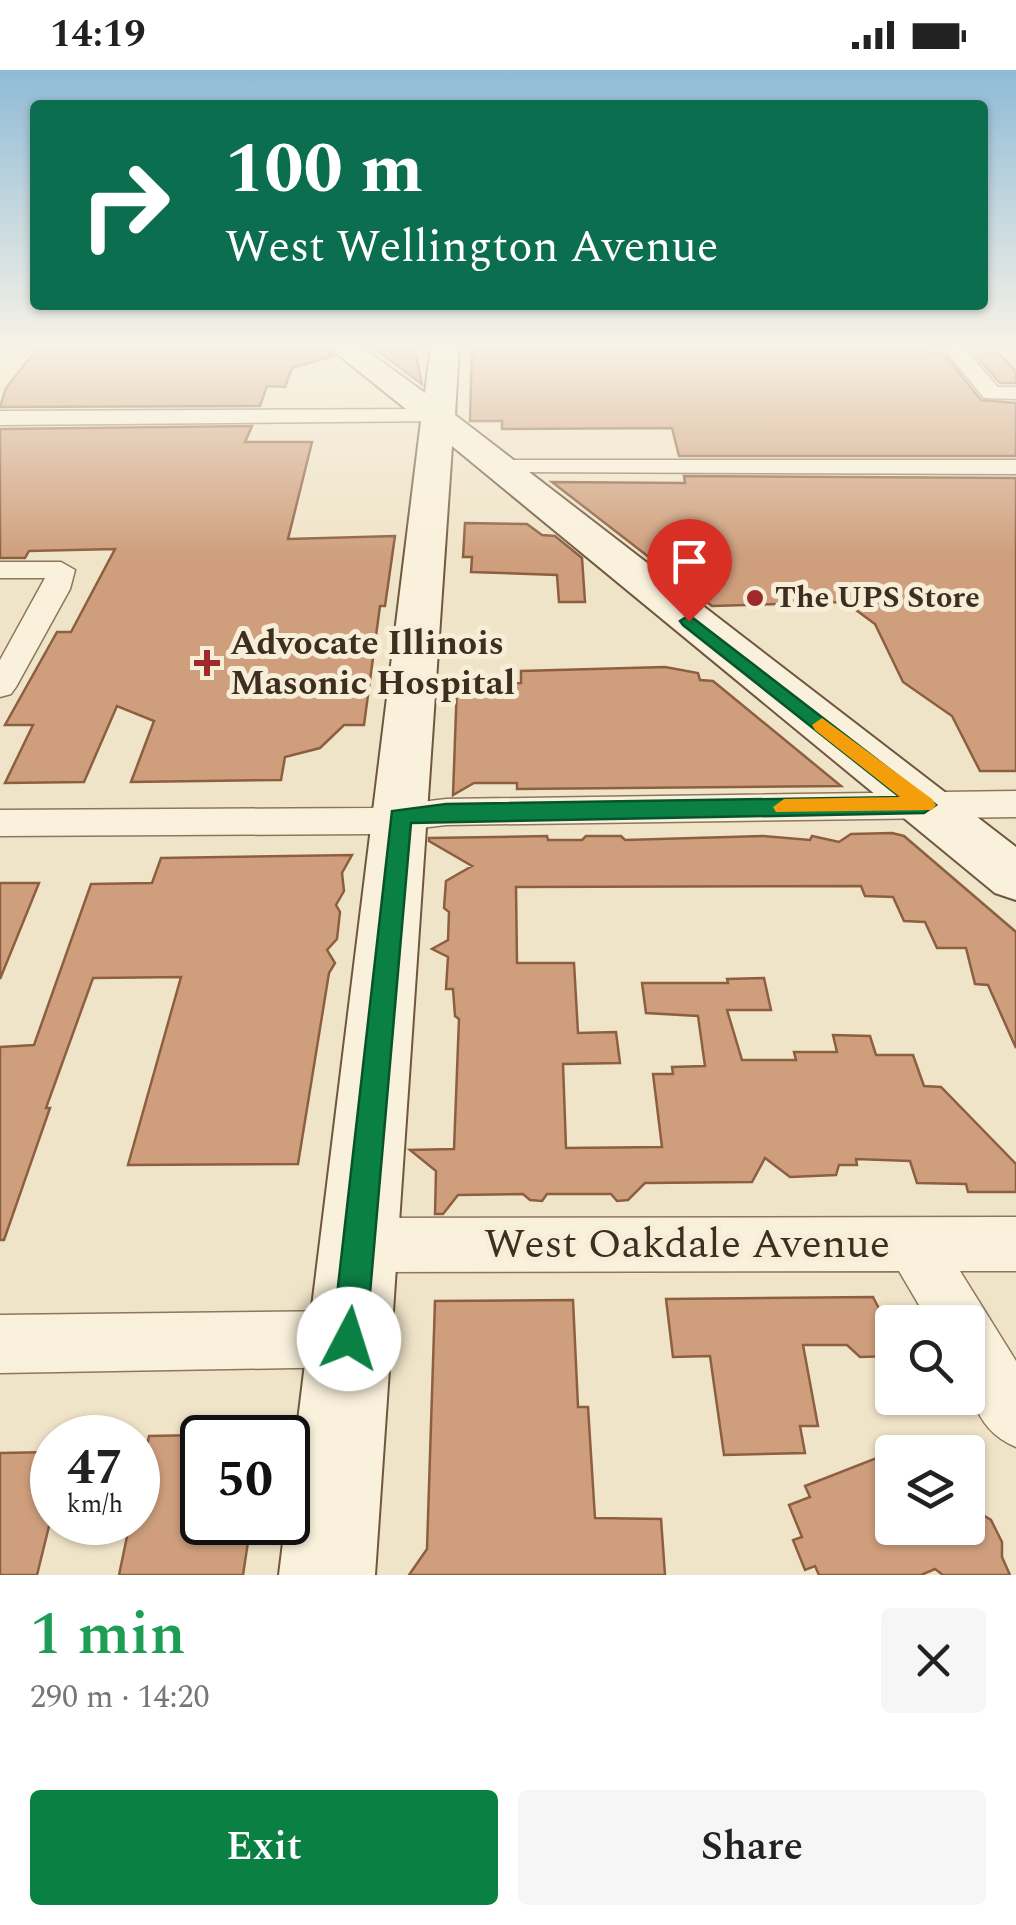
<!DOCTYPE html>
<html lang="en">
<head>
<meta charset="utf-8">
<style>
	:root { --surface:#fff; --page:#f6f6f6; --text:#222; --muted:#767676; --accent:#0b8043 }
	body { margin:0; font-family:Spectral,serif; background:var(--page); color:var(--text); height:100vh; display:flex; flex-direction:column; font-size:38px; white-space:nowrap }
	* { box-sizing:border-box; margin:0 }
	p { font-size:32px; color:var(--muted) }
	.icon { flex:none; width:55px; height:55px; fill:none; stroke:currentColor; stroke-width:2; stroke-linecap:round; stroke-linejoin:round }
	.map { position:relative; height:1505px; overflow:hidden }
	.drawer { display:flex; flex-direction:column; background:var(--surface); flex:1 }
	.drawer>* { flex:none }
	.guide { position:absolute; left:30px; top:30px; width:958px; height:210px; border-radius:10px; box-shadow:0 2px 8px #0004; background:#0b6e4f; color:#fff; overflow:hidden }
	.buttons { position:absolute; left:875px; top:1235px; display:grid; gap:20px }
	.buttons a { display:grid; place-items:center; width:110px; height:110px; border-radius:10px; background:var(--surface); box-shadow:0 2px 8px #0004; font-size:50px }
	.speed { position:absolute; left:30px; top:1345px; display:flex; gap:20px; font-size:50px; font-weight:700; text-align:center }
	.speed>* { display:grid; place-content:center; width:130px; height:130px; border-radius:50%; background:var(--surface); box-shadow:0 2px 8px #0004; line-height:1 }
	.speed small { font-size:25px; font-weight:400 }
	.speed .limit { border:5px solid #111; border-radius:15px; background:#fff; color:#111 }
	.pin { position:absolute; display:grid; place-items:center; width:85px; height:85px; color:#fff; margin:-102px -42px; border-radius:50% 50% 50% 0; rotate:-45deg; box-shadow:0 0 10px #0007 }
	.pin .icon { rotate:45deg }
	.me { position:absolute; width:110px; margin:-55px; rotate:5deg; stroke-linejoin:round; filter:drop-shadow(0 0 8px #0008) }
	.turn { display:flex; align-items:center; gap:35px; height:210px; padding:0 30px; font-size:45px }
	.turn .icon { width:130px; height:130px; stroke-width:2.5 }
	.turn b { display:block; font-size:70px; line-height:85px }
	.round { display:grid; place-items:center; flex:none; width:105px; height:105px; border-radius:10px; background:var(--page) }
	.head { display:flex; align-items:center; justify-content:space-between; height:170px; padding:0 30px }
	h1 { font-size:60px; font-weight:600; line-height:75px; color:#1e9e55 }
	.primary-button { display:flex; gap:20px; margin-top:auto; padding:20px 30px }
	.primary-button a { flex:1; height:115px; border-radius:10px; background:var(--accent); color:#fff; font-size:40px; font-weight:600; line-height:115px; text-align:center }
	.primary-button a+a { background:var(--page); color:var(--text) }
	.status { display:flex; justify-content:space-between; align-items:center; height:70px; padding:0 50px; background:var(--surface); direction:ltr }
	.status svg { height:28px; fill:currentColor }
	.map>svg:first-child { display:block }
	.building { fill:#cf9f7d; stroke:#8d5f41; stroke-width:2.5 }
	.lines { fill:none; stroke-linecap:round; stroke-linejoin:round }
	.street-casing { stroke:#8d765c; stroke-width:3 }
	.secondary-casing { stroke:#6f573f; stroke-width:4 }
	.street { fill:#faf1dc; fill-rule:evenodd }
	.secondary { fill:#faf1dc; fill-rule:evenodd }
	.route { fill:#0b8043; stroke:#07532c; stroke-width:2.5 }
	.slow { fill:#f59e0b }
	.poi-dot { fill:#9e2a2b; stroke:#f7eed8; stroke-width:4 }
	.labels { text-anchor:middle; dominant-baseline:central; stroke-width:10; stroke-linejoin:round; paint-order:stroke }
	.far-poi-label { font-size:30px; font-weight:bold; fill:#3d2e20; stroke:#f7eed8; text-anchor:start }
	.poi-label { font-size:35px; font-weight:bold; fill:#3d2e20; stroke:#f7eed8; text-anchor:start }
	.near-street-label { font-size:42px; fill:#3d2e20; stroke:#f7eed8 }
</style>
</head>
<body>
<div class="status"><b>14:19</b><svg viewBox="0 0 49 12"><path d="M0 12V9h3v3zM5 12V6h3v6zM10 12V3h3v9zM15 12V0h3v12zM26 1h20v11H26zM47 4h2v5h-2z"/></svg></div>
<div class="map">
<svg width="1016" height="1505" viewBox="0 0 1016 1505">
	<rect width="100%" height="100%" fill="#f0e4c8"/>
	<g class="building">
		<polygon points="40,275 322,275 333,286 292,298 285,317 267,316 260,336 0,337 6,318"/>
		<polygon points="390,275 414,275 422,314 375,279"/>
		<polygon points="472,275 922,275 930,284 944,284 981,330 1016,333 1016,386 679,386 672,358 502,359 502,351 470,351"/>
		<polygon points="974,284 999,284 1016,301 1016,313 1000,313"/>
		<polygon points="252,356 245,372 312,372 288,469 395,466 385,536 380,536 364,655 344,655 320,678 285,687 281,710 131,712 154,651 117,636 84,712 5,713 33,655 5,655 57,562 71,562 115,479 29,481 25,488 0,488 0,359"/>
		<polygon points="684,406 1016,408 1016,701 980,701 952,646 903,612 875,554 845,532 712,536 552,412 685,413"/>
		<polygon points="465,453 527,454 542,465 555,466 582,488 585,532 559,532 557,505 471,502 472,487 463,487"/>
		<polygon points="665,597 698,603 700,610 713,611 841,716 517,719 517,713 474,713 453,725 457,614 521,613 521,601"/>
		<polygon points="892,763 904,766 1016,862 1016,978 988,915 975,914 966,878 937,878 925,852 904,851 893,827 865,826 861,816 516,817 517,893 574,893 578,963 616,962 620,993 563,994 566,1078 662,1077 653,1004 673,1004 672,997 705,996 698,946 646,943 642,913 728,913 727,909 764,908 771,940 727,940 742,990 796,990 794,982 837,982 833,965 870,966 876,985 913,985 924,1016 941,1017 1016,1094 1016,1122 968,1122 966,1114 917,1113 910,1091 856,1089 857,1095 839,1095 836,1105 790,1107 765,1088 752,1112 645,1113 628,1130 617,1131 611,1124 547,1124 542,1131 530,1130 523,1124 458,1125 443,1144 435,1144 436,1101 410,1080 454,1079 459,949 455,946 453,919 446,919 448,887 432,879 448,870 449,842 444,838 446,811 472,796 429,771 429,768 547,766 548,770 582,770 586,766 621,766 625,770 763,766 810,770 812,766 839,772 851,764"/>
		<polygon points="352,785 342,803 344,821 336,835 340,842 337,869 327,880 335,893 329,903 298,1094 128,1095 181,907 93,908 46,1038 50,1038 4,1170 0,1170 0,977 34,975 91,814 152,813 161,788"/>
		<polygon points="0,813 39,813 0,909"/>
		<polygon points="873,1227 892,1264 892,1286 860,1287 847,1275 803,1275 818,1356 800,1356 805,1383 724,1385 710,1286 673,1287 666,1229"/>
		<polygon points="573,1230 578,1337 588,1337 595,1448 661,1449 665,1505 409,1505 427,1479 435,1231"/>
		<polygon points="202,1365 202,1452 251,1452 243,1505 119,1505 130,1452 138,1452 138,1418 149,1366"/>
		<polygon points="52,1382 52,1444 37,1505 0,1505 0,1383"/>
		<polygon points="892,1382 892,1458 968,1458 968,1436 991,1450 1002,1472 1002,1487 1010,1505 943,1505 935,1499 921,1505 819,1505 815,1496 805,1500 793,1470 802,1467 789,1435 810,1427 805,1416"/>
	</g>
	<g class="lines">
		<g class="street-casing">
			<g id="street">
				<polygon points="941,275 961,275 998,317 1016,317 1016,329 984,328"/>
				<polygon points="436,339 447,346 444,351 0,355 0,341"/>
				<polygon points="495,390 1016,390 1016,404 486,402 483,397 486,392"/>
				<polygon points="0,492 61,492 75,500 70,519 16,617 11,624 0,627 0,590 45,508 0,508"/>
				<polygon points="1016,721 1016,747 446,755 371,764 0,766 0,740 371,738 446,729"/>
				<path d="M1016,1147V1201H960L1016,1291V1377C963,1355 968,1301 968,1252H929L899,1201L358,1202L339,1194L331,1175L339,1156L358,1148Z"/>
				<polygon points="349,1241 369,1249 377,1269 369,1289 349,1297 0,1303 0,1245"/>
			</g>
		</g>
		<g class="secondary-casing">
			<polygon id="secondary" points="326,275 359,275 425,323 431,275 459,275 455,345 1016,777 1016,830 995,823 452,376 375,1505 279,1505 421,351"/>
		</g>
		<use href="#street" class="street"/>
		<use href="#secondary" class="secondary"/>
	</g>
	<linearGradient id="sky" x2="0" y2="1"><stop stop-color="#8fbad6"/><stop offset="0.57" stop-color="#f8f3e6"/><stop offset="1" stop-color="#f8f3e6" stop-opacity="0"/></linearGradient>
	<rect width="1016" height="486" fill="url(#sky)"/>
	<polygon class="route" points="689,545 936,735 924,743 411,753 366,1269 361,1281 349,1287 337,1281 332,1269 392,741 446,734 900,727 683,555 680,551"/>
	<polygon class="slow" points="822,648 932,729 936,735 932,740 776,742 773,737 784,729 900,727 815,660 812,655"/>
	<g class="poi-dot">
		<circle cx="755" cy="528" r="10"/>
		<path d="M202 578h10v10h10v10h-10v10h-10v-10h-10v-10h10z"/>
	</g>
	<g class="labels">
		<g class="far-poi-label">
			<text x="775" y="528">The UPS Store</text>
		</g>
		<g class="poi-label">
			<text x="230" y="573">Advocate Illinois<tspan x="230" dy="40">Masonic Hospital</tspan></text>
		</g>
		<g class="near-street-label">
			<text x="687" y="1174">West Oakdale Avenue</text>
		</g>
	</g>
</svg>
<div class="buttons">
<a><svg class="icon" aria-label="search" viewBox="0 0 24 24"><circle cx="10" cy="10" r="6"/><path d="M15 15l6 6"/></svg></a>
<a><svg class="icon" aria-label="layers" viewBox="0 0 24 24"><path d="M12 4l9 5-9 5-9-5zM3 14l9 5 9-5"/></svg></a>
</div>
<div class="speed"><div>47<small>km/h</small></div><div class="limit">50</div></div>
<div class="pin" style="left:689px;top:551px;background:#d93025"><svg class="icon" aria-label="arrive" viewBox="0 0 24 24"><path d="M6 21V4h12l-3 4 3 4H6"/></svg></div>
<svg class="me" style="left:349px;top:1269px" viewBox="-20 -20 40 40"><circle r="19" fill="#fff"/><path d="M0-13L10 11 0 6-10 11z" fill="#0b8043"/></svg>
<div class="guide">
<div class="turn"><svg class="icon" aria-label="right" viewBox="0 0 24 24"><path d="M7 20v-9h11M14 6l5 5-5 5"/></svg><div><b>100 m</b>West Wellington Avenue</div></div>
</div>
</div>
<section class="drawer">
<div class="head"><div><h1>1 min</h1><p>290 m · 14:20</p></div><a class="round"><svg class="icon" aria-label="close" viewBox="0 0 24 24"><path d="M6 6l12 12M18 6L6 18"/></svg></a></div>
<div class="primary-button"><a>Exit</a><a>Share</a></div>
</section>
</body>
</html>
